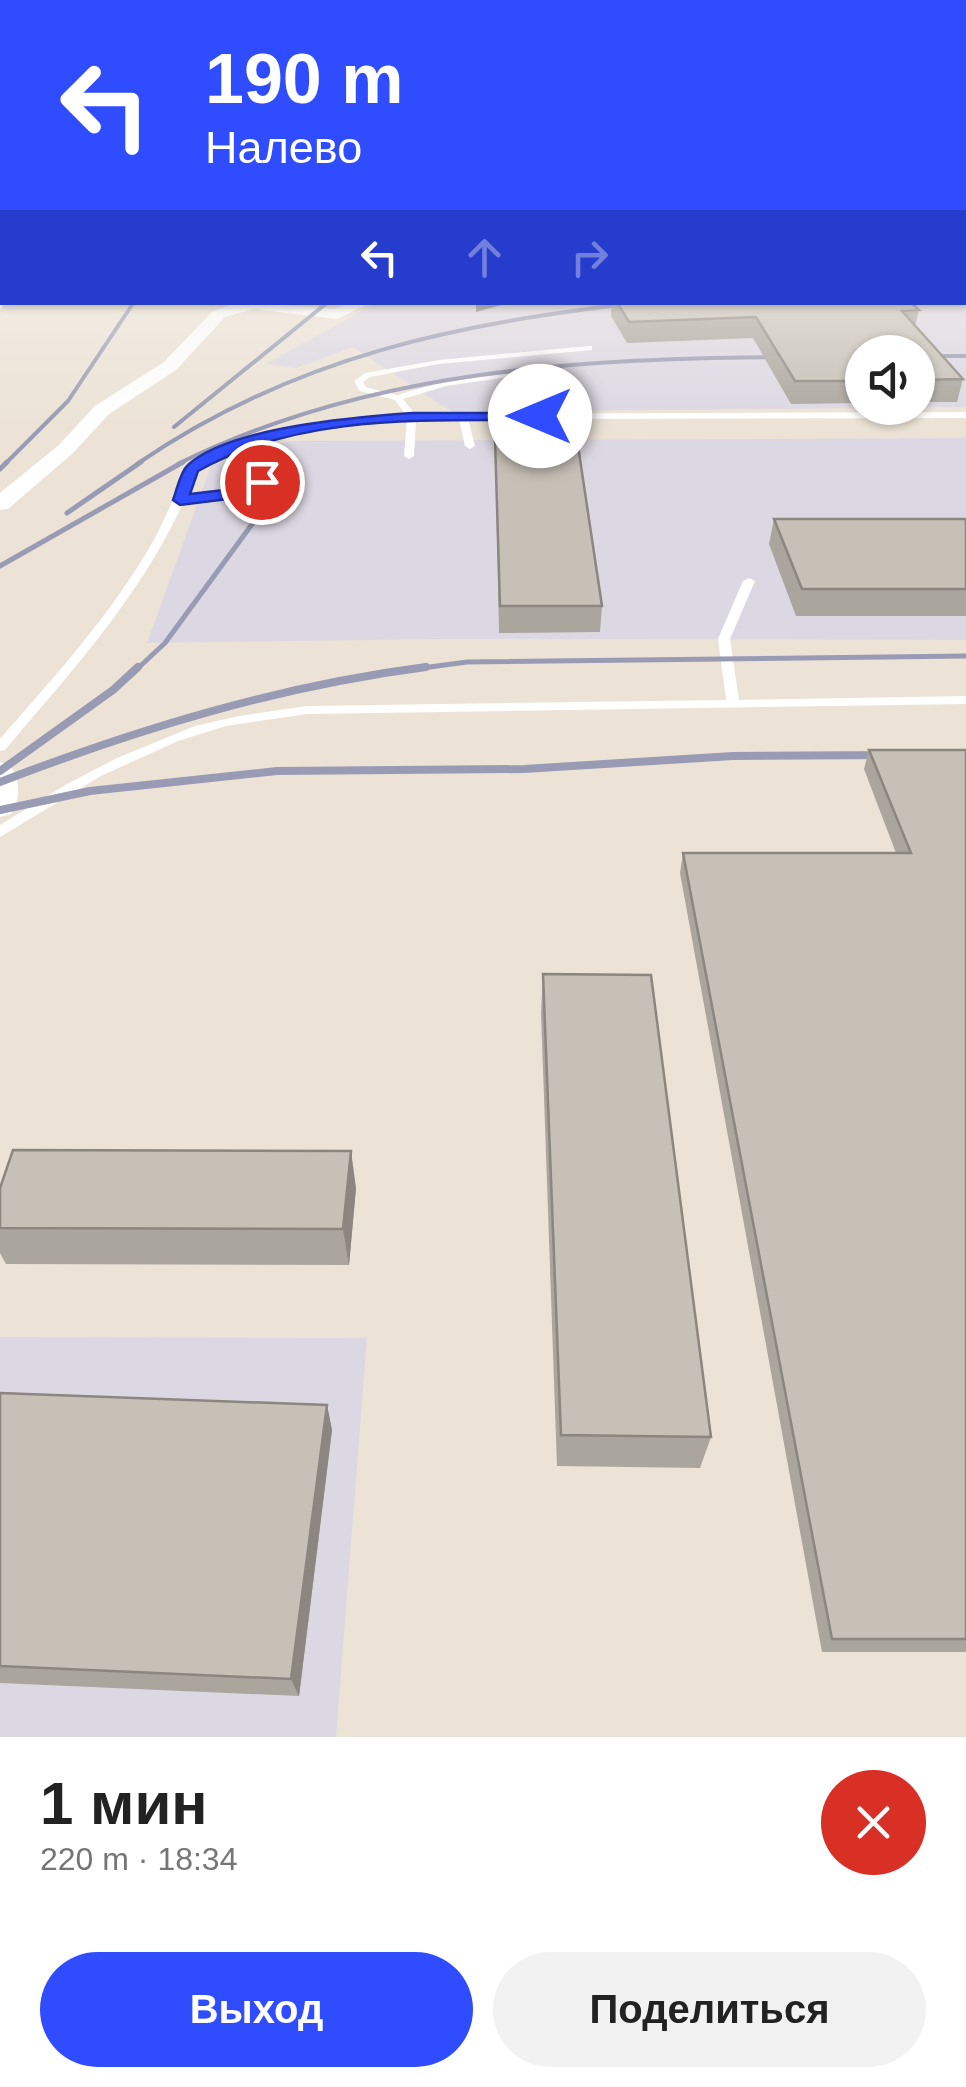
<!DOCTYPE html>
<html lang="ru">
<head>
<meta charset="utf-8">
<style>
	:root { --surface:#fff; --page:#f2f2f2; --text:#222; --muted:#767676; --accent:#304cff }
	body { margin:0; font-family:Helvetica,sans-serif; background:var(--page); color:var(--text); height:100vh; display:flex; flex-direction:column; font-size:38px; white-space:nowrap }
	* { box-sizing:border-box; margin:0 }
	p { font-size:32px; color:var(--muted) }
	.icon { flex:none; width:55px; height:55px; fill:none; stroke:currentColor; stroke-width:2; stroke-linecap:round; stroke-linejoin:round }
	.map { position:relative; height:1737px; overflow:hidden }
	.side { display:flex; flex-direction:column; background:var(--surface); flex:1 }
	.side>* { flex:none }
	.guide { position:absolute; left:0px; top:0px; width:968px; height:305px; box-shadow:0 2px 8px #0004; background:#304cff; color:#fff; overflow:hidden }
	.buttons { position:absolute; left:845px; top:335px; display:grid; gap:20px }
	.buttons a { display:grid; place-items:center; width:90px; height:90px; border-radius:50%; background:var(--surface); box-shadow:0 2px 8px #0004; font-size:50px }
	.pin { position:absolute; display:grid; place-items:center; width:85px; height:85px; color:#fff; margin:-42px; border:5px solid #fff; border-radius:50%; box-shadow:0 2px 10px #0007 }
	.me { position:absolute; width:110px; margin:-55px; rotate:270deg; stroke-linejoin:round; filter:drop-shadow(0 0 8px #0008) }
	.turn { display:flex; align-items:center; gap:35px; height:210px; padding:0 40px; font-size:45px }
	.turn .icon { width:130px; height:130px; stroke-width:2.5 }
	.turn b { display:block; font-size:70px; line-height:85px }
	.lanes { display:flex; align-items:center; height:95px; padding:0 40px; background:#0003; justify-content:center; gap:50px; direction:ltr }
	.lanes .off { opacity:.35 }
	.round { display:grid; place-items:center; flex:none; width:105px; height:105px; border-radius:52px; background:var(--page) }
	.summary { display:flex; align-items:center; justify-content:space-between; height:170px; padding:0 40px }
	h1 { font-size:60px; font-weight:800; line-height:75px }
	.action { display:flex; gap:20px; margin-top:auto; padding:20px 40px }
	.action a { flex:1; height:115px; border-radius:60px; background:var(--accent); color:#fff; font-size:40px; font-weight:800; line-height:115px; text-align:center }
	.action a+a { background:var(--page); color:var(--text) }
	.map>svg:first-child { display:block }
	.industrial { fill:#dcd8e3 }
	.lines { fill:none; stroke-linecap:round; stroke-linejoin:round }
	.lane { fill:#fff; fill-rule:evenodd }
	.street { fill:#fff; fill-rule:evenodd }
	.rail-far2 { stroke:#999bb4; stroke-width:4 }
	.rail-far1 { stroke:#999bb4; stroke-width:5 }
	.rail { stroke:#999bb4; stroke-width:8 }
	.wall { fill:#aaa59d }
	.shaded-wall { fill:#8b867f }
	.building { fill:#c6c0b6; stroke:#8b867f; stroke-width:2.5 }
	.route { fill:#304cff; stroke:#1f31a6; stroke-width:2.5 }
</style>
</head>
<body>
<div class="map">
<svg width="966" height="1737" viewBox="0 0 966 1737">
	<rect width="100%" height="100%" fill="#ece3d6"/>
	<g class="industrial">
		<polygon points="966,232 966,407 918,407 918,352 862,352 862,408 871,408 452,412 353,347 296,368 266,364 377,303 965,302"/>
		<polygon points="966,438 966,640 448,639 147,643 211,466 289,441"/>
		<polygon points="0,1337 367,1338 336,1737 0,1737"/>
	</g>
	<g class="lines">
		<g class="lane">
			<polygon points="2,234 2,239 0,240 0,235"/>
			<rect x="0" y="249" width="2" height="4"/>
			<polygon points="0,300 5,302 0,309"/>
			<path d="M589,346H592V350L439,364L370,377L363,382L366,387L397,395L446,381L531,371L535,373L446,386L403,399L415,414L966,412V418L468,419L475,446L470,449L465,446L459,419L416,420L414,456L409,459L404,456L407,420C333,426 264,437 196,470L185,496L242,489L281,470L284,471V475L247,494L183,503C141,596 70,673 5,750L0,751V739C54,677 111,615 152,543C166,518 176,491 189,466C258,433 330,421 406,415L395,400L360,391L354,381L365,373L439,360Z"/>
			<polygon points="749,578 755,581 730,639 739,700 966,696 966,704 307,714 226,726 178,741 101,776 0,837 0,825 67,784 117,758 195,726 239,716 307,706 726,700 718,639 743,581"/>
		</g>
		<g class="street">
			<rect x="965" y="220" width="1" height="8"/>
			<polygon points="240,302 335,309 351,302 372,302 337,319 253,309 225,317 176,370 109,414 73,453 8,509 0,510 0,493 59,445 95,406 164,362 213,311"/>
			<path d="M0,762L10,765C20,779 21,799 11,814L0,817Z"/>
		</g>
		<g class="rail-far2">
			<polyline points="918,356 966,356"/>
			<polyline points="174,427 328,302"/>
			<polyline points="5,464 68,401 134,302"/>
			<path d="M137,464C295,356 458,323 645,302"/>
			<path d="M178,464C369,369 583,358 793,357"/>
		</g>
		<g class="rail-far1">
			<polyline points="0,469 7,462"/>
			<polyline points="67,513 141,462"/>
			<polyline points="0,566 183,462"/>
			<polyline points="136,670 165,643 277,490"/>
			<polyline points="407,670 467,662 966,656"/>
		</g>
		<g class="rail">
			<polyline points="0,771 113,690 138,667"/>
			<path d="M0,782C138,729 279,686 426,667"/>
			<polyline points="0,810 90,791 277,771 524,769 733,756 896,755"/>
		</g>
	</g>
	<g class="wall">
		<polygon points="612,302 910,302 919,310 915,326 963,379 957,402 918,402 918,352 862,352 862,403 791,404 753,338 627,343 611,316"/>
		<polygon points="495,439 602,606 600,632 499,633"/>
		<polygon points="774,519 966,519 966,616 796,616 769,544"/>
		<polygon points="869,750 966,750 966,1652 822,1652 680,873 683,853 896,853 864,769"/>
		<polygon points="543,974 711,1437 700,1468 557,1466 541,1012"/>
		<polygon points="0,1188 356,1188 349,1265 6,1264 0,1253"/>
		<polygon points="0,1393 327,1405 332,1430 299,1696 0,1683"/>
	</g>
	<g class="shaded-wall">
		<polygon points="476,302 513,302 476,312"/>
		<polygon points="351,1151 356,1188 349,1265 343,1229"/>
		<polygon points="327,1405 332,1430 299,1696 291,1679"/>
	</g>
	<g class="building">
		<polygon points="617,302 910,302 919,310 902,311 963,379 918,380 918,352 862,352 862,381 795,381 756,317 629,322"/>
		<polygon points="495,439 577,439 602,606 500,606"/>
		<polygon points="774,519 966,519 966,589 802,589"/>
		<polygon points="869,750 966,750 966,1639 832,1639 683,853 911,853"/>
		<polygon points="543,974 651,975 711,1437 561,1435"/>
		<polygon points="13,1150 351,1151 343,1229 0,1228 0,1188"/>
		<polygon points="0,1393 327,1405 291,1679 0,1666"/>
	</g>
	<linearGradient id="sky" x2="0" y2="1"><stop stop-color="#6fbcf0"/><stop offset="0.43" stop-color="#f6f2ed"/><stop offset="1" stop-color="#f6f2ed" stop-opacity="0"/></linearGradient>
	<rect width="966" height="427" fill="url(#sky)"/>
	<path class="route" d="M412,413H540L547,416L540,420C425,421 302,413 198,471L190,494L241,488L262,478L270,482L268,486L244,497L180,505L173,500C177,490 180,472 188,465C229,427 357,417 412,413Z"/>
</svg>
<div class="buttons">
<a><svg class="icon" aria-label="sound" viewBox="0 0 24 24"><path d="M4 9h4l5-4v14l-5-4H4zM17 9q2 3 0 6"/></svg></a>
</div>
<div class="pin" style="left:262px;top:482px;background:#d93025"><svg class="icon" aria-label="arrive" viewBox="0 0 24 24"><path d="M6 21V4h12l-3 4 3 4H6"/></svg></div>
<svg class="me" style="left:540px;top:416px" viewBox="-20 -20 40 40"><circle r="19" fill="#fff"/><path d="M0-13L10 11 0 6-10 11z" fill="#304cff"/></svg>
<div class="guide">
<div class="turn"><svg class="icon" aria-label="left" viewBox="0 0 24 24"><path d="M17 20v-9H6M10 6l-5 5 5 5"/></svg><div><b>190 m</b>Налево</div></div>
<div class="lanes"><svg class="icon" aria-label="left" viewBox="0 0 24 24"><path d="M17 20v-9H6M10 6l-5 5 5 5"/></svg><svg class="icon off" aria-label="ahead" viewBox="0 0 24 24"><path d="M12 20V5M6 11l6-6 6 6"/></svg><svg class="icon off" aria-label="right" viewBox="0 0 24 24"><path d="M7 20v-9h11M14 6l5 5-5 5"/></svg></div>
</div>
</div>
<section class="side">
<div class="summary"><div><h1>1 мин</h1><p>220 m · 18:34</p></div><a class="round" style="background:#d93025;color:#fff"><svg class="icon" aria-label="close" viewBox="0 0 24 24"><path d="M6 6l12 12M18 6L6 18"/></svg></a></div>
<div class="action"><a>Выход</a><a>Поделиться</a></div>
</section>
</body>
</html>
